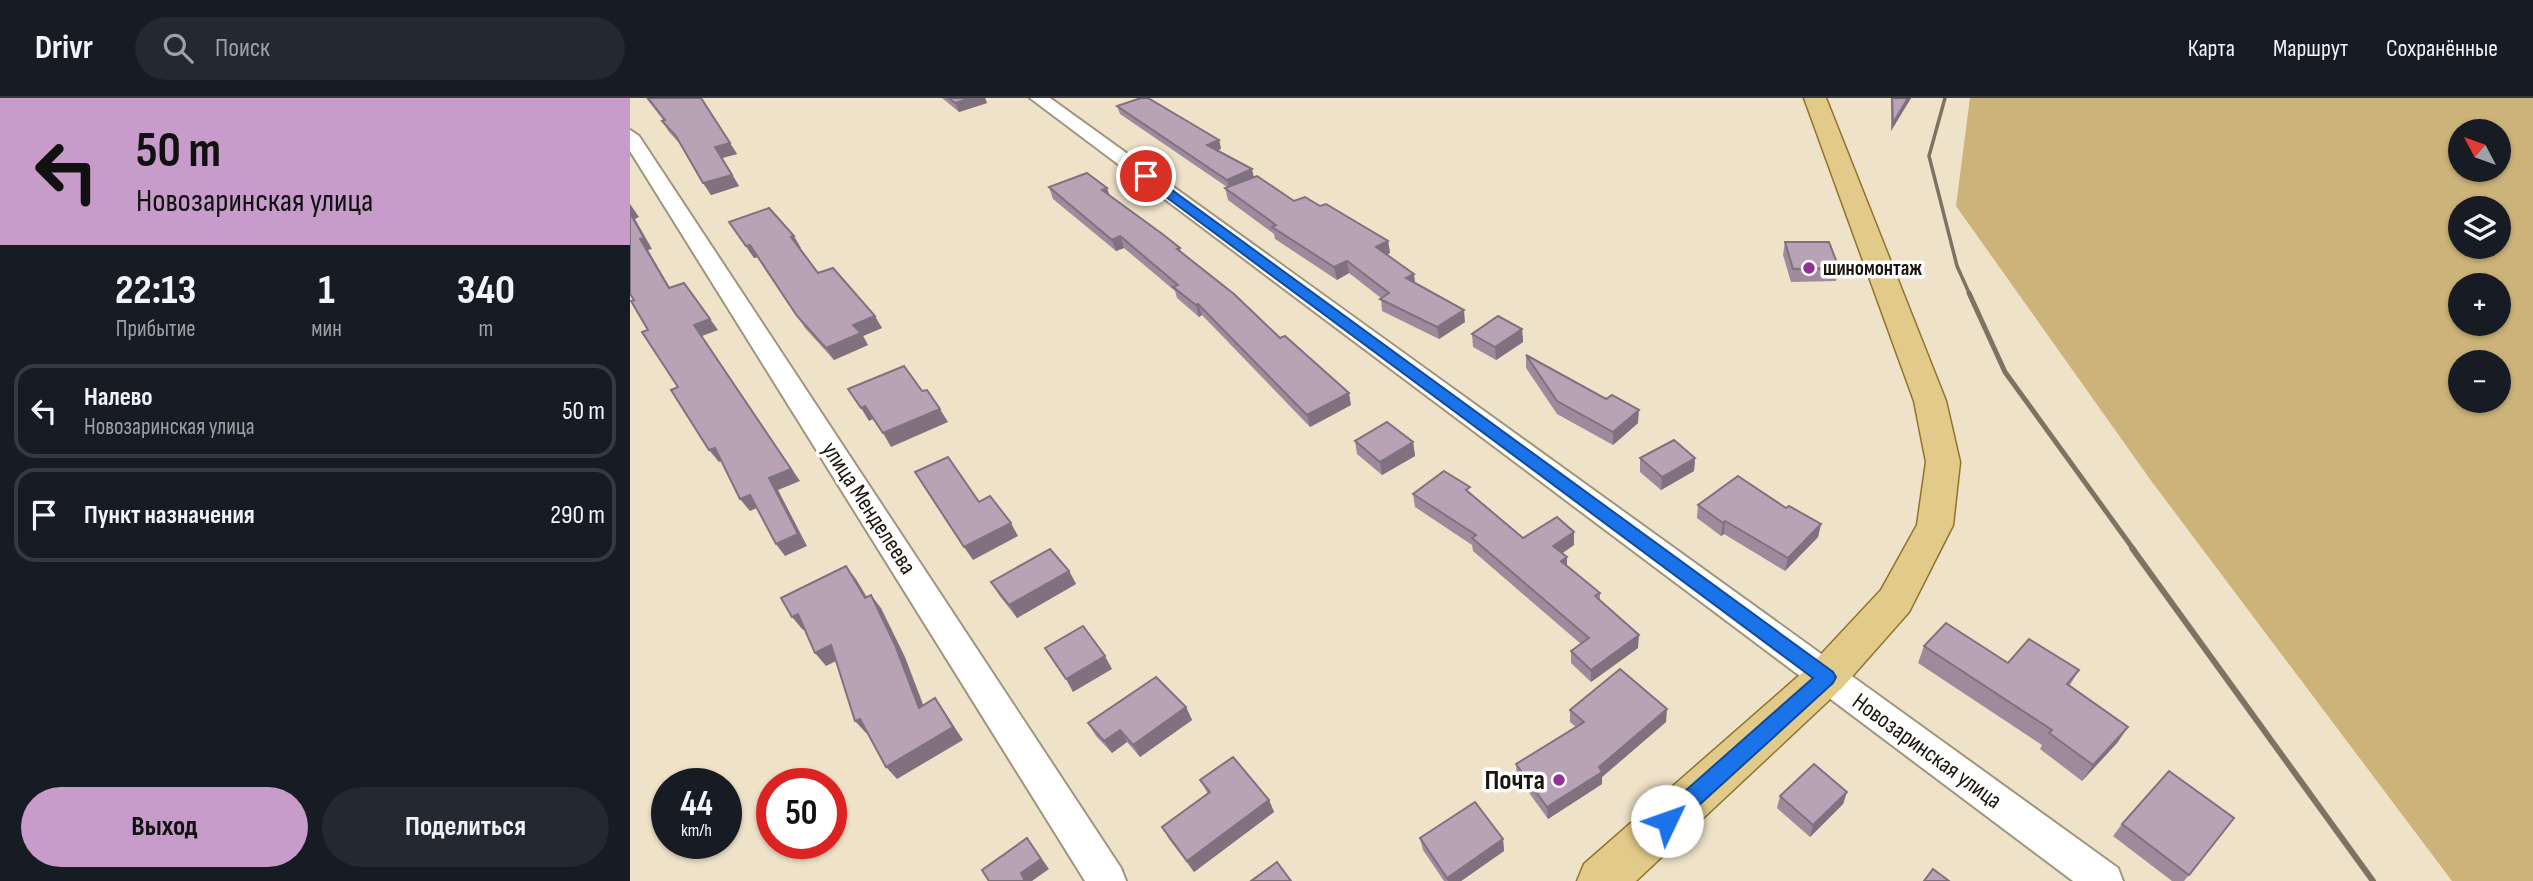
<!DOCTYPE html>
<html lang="ru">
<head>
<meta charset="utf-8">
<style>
	:root { --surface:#171b24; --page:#242831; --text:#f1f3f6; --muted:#9ea1a6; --line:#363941; --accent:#c79ccb }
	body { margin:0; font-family:"Sofia Sans Condensed",sans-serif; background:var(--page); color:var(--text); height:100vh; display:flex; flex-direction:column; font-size:26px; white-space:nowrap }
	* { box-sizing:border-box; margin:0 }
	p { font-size:23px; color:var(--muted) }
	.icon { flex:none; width:38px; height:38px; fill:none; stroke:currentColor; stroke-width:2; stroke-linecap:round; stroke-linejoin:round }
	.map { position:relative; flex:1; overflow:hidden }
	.panel { display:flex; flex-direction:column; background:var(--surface); width:630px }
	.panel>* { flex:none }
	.guide { background:#c79ccb; color:#111; overflow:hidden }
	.needle { width:46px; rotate:311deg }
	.fabs { position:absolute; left:1818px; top:21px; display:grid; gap:14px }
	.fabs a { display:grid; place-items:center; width:63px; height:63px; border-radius:50%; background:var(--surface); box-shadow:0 2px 5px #0004; font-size:35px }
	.speed { position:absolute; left:21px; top:670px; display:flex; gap:14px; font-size:35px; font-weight:700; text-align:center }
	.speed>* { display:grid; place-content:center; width:91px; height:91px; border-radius:50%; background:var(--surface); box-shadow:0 2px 5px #0004; line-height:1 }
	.speed small { font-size:18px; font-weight:400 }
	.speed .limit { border:10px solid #d22; background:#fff; color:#111 }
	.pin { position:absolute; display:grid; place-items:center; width:60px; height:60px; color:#fff; margin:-30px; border:4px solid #fff; border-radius:50%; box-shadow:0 2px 7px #0007 }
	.me { position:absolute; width:77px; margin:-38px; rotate:48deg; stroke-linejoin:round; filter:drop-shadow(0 0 5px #0008) }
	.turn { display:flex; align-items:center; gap:24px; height:147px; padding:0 21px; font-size:32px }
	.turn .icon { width:91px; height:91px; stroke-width:2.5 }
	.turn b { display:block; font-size:49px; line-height:60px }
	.eta { display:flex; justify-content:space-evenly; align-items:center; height:119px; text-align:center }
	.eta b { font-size:42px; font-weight:700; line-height:49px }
	.button { display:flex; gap:14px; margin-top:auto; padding:14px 21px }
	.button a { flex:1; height:80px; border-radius:42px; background:var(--accent); color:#111; font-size:28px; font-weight:700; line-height:80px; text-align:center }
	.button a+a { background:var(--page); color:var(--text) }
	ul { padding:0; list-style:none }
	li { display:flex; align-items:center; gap:21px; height:94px; margin:0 14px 10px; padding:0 7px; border:4px solid var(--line); border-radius:21px }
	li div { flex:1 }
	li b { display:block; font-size:26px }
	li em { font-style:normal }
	header { display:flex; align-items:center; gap:42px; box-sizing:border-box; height:98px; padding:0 35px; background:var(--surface); border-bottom:2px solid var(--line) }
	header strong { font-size:33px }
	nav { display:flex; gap:38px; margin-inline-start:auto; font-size:24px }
	.search { width:490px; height:63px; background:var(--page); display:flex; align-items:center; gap:18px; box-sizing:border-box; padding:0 24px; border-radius:38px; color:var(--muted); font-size:26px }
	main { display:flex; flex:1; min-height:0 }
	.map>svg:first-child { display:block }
	.green { fill:#ccb379; fill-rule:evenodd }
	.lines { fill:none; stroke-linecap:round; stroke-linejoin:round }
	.minor-casing { stroke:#9f957c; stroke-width:4 }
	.major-casing { stroke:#90742c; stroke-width:3 }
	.minor { fill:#fff; fill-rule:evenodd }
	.major { fill:#e2ca8b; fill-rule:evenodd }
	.rail-far2 { stroke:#7c7463; stroke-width:3.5 }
	.rail-far1 { stroke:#7c7463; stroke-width:5 }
	.rail { stroke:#7c7463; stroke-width:6 }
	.wall { fill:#9d8b9d }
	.shaded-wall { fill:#80717f }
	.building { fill:#b7a2b6; stroke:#80717f; stroke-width:2 }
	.route { fill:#1a73e8; stroke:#114b97; stroke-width:2 }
	.poi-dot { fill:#943197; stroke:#fff; stroke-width:2.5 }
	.labels { text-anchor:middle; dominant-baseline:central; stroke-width:7; stroke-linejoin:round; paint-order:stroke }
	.far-poi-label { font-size:21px; font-weight:bold; fill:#1b160d; stroke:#fff; text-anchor:start }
	.street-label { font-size:24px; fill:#1b160d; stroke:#fff }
	.near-poi-label { font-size:28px; font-weight:bold; fill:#1b160d; stroke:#fff; text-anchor:end }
</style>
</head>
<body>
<header>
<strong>Drivr</strong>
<div class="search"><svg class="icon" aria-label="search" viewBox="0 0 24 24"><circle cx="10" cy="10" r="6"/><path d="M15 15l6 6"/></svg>Поиск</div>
<nav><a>Карта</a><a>Маршрут</a><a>Сохранённые</a></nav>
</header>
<main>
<section class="panel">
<div class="guide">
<div class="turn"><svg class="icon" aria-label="left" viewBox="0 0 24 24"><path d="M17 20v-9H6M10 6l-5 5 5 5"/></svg><div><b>50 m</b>Новозаринская улица</div></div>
</div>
<div class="eta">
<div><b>22:13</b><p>Прибытие</p></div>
<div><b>1</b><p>мин</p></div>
<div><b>340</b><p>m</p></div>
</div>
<ul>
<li><svg class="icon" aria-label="left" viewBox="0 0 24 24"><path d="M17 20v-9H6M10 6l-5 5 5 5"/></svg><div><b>Налево</b><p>Новозаринская улица</p></div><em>50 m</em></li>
<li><svg class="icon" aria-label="arrive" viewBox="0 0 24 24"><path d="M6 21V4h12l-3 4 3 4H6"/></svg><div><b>Пункт назначения</b></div><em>290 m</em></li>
</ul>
<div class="button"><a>Выход</a><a>Поделиться</a></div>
</section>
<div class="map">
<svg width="1903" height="783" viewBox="0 0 1903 783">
	<rect width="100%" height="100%" fill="#eee2c8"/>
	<path class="green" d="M1340,0H1903V783H1822L1522,384L1326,108ZM1830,33H1869V72H1830ZM1830,110H1869V149H1830ZM1830,187H1869V226H1830ZM1830,264H1869V303H1830Z"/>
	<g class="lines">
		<g class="minor-casing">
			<g id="minor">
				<polygon points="400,0 420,0 1488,770 1493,783 1443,783"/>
				<polygon points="0,32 9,38 491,770 496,783 455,783 0,53"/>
			</g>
		</g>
		<g class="major-casing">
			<polygon id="major" points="1174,0 1196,0 1316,303 1330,364 1323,427 1279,514 1211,591 1006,783 947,783 954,766 1181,567 1251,492 1287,427 1296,364 1284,303"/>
		</g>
		<use href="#minor" class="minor"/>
		<use href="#major" class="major"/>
		<polyline class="rail-far2" points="1315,0 1299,58 1327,168 1340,197"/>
		<polyline class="rail-far1" points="1339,195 1375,274 1504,452"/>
		<polyline class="rail" points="1502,450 1743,783"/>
	</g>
	<g class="wall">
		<polygon points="16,0 71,0 107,56 92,60 109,88 81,97 51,47 39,34 32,23 34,23"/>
		<polygon points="312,0 355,0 357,5 329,14"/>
		<polygon points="1259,0 1281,0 1261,33 1261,0"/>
		<polygon points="487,8 589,42 591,51 587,52 624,79 664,103 690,108 758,143 760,155 757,157 784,176 785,185 835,224 809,241 752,213 751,200 719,175 707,182 645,141 644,136 598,102 595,90 597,89 490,16"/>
		<polygon points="419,89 480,98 550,150 551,154 721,307 680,329 572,217 569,219 547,200 545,193 494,150 486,153 423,101"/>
		<polygon points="99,124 171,150 170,150 188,175 252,230 233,238 238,247 204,262 175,230 128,159 124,160"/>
		<polygon points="1155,144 1209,170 1206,183 1161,184 1153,157"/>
		<polygon points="892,231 893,244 866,262 843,249 842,236"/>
		<polygon points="896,257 976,301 1008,325 983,347 927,316 896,270"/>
		<polygon points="725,343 783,344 785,358 752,377 727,356"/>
		<polygon points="1010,360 1065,360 1064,373 1031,392 1010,374"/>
		<polygon points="840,395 893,440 944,447 932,455 937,468 970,495 970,502 1008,550 961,584 941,565 941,553 951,546 843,453 842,447 785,409 783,396"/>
		<polygon points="1068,407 1156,410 1191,426 1188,439 1155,473 1094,436 1091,438 1067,420"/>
		<polygon points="439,473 446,486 387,520 369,497 361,484"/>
		<polygon points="1294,548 1378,565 1449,572 1440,587 1498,629 1487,645 1452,683 1410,651 1412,647 1288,565"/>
		<polygon points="556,609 562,622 510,659 497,644 482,655 466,638 458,625"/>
		<polygon points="940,612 1036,624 972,679 972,686 918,721 887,678 886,666 946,629 940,624"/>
		<polygon points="570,682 639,702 644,714 564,774 539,741 532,729 578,696"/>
		<polygon points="1217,694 1213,706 1180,739 1147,710 1150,698"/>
		<polygon points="1492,726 1559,777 1554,783 1542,783 1483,738"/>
		<polygon points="790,740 873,741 874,753 831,783 814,783 793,752"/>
	</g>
	<g class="shaded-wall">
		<polygon points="341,0 355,0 357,5 329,14 325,5"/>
		<polygon points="1278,0 1281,0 1261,33 1263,25"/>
		<polygon points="589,42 591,51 579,55 577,47"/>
		<polygon points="100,45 107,56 92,60 109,88 81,97 73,85 85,49"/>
		<polygon points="622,71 624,80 599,90 597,82"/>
		<polygon points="477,90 481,101 472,92"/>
		<polygon points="0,106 9,119 5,121 22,151 18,152 47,202 39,190 10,141 0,115"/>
		<polygon points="164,138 171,150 169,150 161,139"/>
		<polygon points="490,138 494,150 486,153 482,142"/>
		<polygon points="758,143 760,155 748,161 746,149"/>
		<polygon points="120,147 128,159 124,160 116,148"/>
		<polygon points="717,163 719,175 707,182 704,169"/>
		<polygon points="784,176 785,189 776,180"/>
		<polygon points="54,185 88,232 72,238 170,383 148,392 177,448 155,458 146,446 139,380 64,227"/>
		<polygon points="568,206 572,217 569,219 566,207"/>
		<polygon points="834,212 835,224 809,241 807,229"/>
		<polygon points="245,218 252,230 233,238 238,247 204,262 196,250 223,227"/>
		<polygon points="892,231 893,244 866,262 865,249"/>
		<polygon points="719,295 721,307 680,329 677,317"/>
		<polygon points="235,308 243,321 239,323 231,310"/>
		<polygon points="310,311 318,324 261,349 253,335"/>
		<polygon points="1009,312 1008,325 983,347 983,334"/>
		<polygon points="783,344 785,358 752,377 750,364"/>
		<polygon points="85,350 95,362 89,364 79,352"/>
		<polygon points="1065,360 1064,373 1031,392 1032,379"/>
		<polygon points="120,397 129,409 120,413 110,401"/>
		<polygon points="1095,423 1094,436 1091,438 1093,425"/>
		<polygon points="381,425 388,438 343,462 334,449"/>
		<polygon points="1191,426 1188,439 1155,473 1158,460"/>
		<polygon points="944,434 944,447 924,461 923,448"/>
		<polygon points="937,459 937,472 931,463"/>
		<polygon points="216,468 226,481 245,513 235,500"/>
		<polygon points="439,473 446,486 387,520 379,507"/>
		<polygon points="241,497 251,510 275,559 299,622 289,610"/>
		<polygon points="168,516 179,528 173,532 162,519"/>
		<polygon points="1009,537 1008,550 961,584 961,572"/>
		<polygon points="201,547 212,560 196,568 185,555"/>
		<polygon points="475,558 482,571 443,594 436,581"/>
		<polygon points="305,600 314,613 333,642 267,681 256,669"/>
		<polygon points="556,609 562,622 510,659 503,647"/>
		<polygon points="1037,611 1036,624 972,679 972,686 918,721 917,709 969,669"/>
		<polygon points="230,621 241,633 236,635 225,623"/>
		<polygon points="1498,629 1487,645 1452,683 1463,667"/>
		<polygon points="490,632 497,644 482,655 474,643"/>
		<polygon points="1217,694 1213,706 1180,739 1183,727"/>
		<polygon points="639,702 644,714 564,774 557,763"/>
		<polygon points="397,740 419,771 402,783 395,783 391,775"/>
		<polygon points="873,741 874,753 831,783 818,783 817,780"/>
	</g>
	<g class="building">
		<polygon points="18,0 71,0 100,45 85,49 102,77 73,85 46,38 32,23 35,22"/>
		<polygon points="319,0 341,0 325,5"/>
		<polygon points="511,0 518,0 589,42 577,47 622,71 597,82 487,8"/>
		<polygon points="1262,0 1278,0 1263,25"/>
		<polygon points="457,75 477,90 472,92 531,135 550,150 547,151 604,196 650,240 655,238 719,295 677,317 568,206 566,207 543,189 548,187 490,138 482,142 419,89"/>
		<polygon points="627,78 664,103 675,99 690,108 696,106 758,143 746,149 784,176 776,180 834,212 807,229 750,201 759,195 717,163 704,169 642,129 646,127 595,90"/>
		<polygon points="139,110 164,138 161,139 188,175 203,170 245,218 223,227 231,235 196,250 167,218 120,147 116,148 99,124"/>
		<polygon points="0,115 14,140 10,141 39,190 54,185 80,221 64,227 161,371 139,380 168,436 146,446 120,397 110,401 85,350 79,352 41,292 48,289 12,234 18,232 1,203 4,202 0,196"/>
		<polygon points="1155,144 1199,144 1209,170 1163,171"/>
		<polygon points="868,218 892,231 865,249 842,236"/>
		<polygon points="896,257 976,301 982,297 1009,312 983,334 927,303"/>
		<polygon points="274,268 292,293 297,292 310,311 253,335 235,308 231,310 218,291"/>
		<polygon points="757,324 783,344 750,364 725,343"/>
		<polygon points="1044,342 1065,360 1032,379 1010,360"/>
		<polygon points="318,359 349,404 360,398 381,425 334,449 285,374"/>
		<polygon points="814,373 840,389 836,392 893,440 927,419 944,434 923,448 937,459 931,463 970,495 965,498 1009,537 961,572 941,553 959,540 842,440 846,437 783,396"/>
		<polygon points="1108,378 1156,410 1159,408 1191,426 1158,460 1095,423 1093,425 1068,407"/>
		<polygon points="420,451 439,473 379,507 361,484"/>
		<polygon points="216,468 235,500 241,497 265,547 289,610 305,600 323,629 256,669 230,621 225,623 201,547 185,555 168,516 162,519 151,500"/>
		<polygon points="1316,525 1378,565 1399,541 1449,572 1437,586 1498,629 1463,667 1419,635 1422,632 1294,548"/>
		<polygon points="453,528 475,558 436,581 415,550"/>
		<polygon points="990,571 1037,611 969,669 972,674 917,709 886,666 954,624 940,612"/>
		<polygon points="526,579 556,609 503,647 490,632 474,643 458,625"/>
		<polygon points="603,659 639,702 557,763 532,729 580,694 570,682"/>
		<polygon points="1184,666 1217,694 1183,727 1150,698"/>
		<polygon points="1539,673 1604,720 1559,777 1492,726"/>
		<polygon points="845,704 873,741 817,780 790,740"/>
		<polygon points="397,740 411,761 391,775 395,783 359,783 352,772"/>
		<polygon points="647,764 661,783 621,783"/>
		<polygon points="1303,771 1319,783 1294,783"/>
	</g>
	<polygon class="route" points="512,76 520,76 1203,574 1206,579 1203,585 1044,730 1037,733 1029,730 1026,723 1029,716 1183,580 512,81"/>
	<g class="poi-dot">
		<circle cx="1179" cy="170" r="7"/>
		<circle cx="929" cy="682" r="7"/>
	</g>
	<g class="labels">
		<g class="far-poi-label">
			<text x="1193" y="170">шиномонтаж</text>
		</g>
		<g class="street-label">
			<text transform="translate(239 410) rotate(57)">улица Менделеева</text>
			<text transform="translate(1297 653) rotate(36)">Новозаринская улица</text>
		</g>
		<g class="near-poi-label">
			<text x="915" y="682">Почта</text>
		</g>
	</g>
</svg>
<div class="fabs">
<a><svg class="needle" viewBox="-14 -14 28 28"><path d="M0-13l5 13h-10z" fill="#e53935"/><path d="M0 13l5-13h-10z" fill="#9ea1a6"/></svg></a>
<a><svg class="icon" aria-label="layers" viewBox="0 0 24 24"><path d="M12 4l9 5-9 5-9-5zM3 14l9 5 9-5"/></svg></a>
<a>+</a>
<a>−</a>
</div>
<div class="speed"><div>44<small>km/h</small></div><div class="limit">50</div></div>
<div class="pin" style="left:516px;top:78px;background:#d93025"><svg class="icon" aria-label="arrive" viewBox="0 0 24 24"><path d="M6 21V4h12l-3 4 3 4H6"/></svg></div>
<svg class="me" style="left:1037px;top:723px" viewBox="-20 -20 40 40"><circle r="19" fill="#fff"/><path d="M0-13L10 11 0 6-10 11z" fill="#1a73e8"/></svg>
</div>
</main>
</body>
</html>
